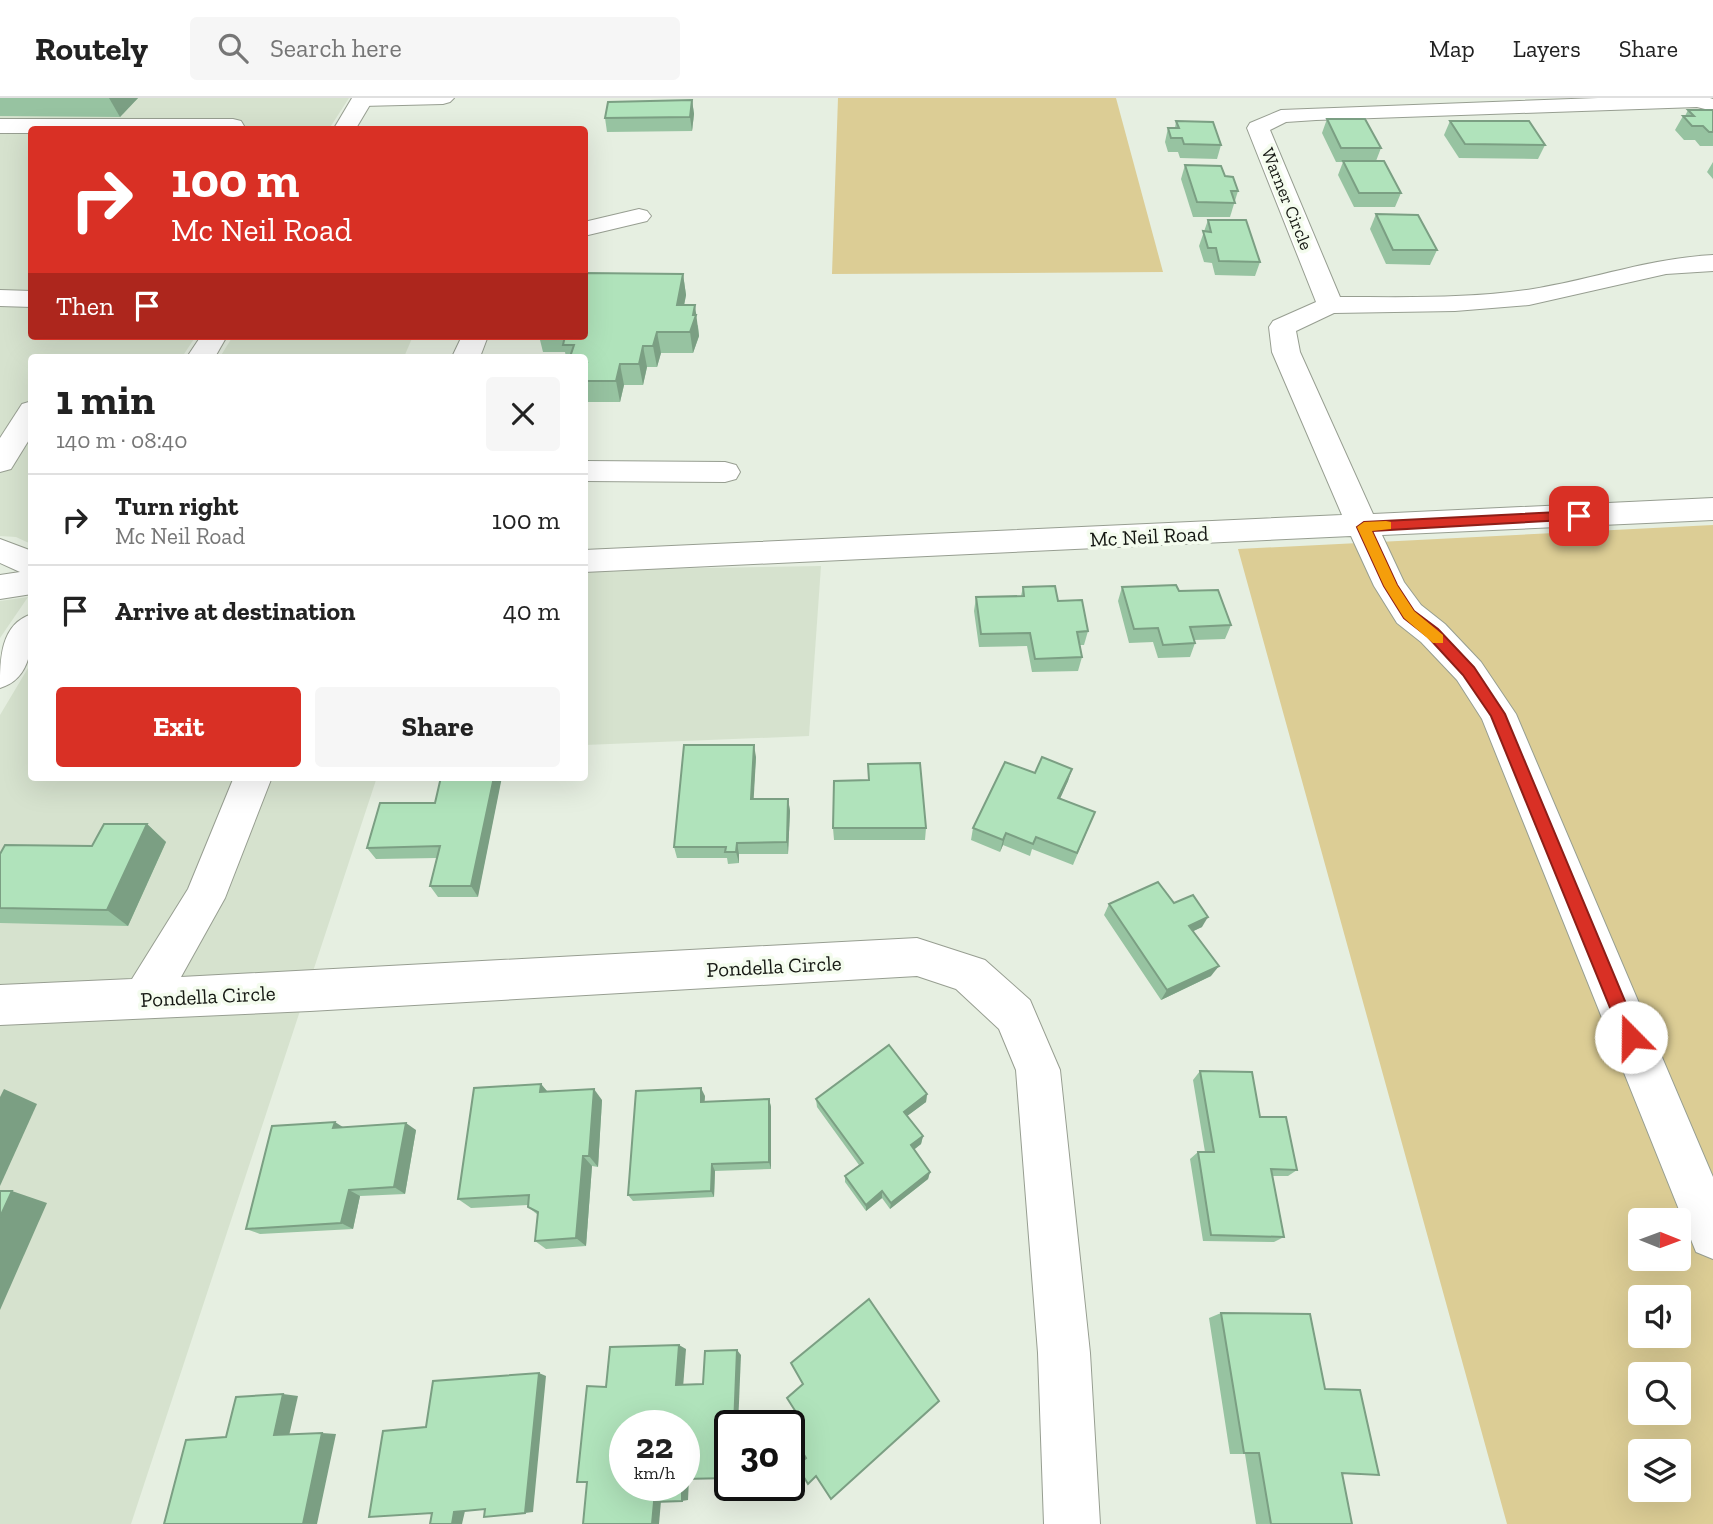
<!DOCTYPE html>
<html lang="en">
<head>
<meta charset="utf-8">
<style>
	:root { --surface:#fff; --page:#f6f6f6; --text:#222; --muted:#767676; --line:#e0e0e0; --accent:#d93025 }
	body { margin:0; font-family:"Zilla Slab",serif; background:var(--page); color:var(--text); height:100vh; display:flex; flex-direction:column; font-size:26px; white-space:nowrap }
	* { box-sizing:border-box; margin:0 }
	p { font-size:23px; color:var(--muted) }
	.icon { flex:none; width:38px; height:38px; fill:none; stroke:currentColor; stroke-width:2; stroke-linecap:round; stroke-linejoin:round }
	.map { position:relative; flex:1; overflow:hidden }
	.panel { position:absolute; left:28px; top:256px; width:560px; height:427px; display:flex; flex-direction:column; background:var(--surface); border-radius:7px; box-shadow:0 7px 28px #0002 }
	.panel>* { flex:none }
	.top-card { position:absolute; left:28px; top:28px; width:560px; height:214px; border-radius:7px; box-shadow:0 7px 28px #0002; background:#d93025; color:#fff; overflow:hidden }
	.needle { width:46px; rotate:91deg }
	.buttons { position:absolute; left:1628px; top:1110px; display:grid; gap:14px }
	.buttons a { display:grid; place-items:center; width:63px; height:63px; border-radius:7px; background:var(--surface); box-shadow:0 7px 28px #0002; font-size:35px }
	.speed { position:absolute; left:609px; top:1312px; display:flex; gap:14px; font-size:35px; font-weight:700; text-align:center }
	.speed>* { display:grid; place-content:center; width:91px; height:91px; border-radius:50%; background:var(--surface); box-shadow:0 7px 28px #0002; line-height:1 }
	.speed small { font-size:18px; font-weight:400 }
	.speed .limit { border:4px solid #111; border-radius:10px; background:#fff; color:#111 }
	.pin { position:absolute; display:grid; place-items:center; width:60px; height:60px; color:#fff; margin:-30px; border-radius:14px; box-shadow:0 4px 10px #0006 }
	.me { position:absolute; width:77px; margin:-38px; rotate:338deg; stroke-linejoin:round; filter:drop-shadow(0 0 5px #0008) }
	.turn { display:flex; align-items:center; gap:24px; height:147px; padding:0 28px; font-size:32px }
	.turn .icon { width:91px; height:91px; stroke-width:2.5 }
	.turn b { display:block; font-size:49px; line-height:60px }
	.then { display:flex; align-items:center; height:66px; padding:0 28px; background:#0003; gap:14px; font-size:26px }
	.round { display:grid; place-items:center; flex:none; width:74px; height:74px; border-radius:7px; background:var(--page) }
	.overview { display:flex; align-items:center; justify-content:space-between; height:119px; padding:0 28px }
	h1 { font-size:42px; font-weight:700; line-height:52px }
	.action { display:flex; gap:14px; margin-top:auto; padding:14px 28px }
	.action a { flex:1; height:80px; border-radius:7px; background:var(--accent); color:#fff; font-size:28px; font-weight:700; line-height:80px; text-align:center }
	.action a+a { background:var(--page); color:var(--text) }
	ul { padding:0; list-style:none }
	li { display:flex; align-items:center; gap:21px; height:91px; padding:0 28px; border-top:2px solid var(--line) }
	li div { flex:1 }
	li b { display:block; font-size:26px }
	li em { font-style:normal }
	header { display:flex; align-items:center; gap:42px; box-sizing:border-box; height:98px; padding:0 35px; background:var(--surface); border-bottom:2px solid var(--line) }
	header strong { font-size:33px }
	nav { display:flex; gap:38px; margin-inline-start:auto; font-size:24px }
	.search { width:490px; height:63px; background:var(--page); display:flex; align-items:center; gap:18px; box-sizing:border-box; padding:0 24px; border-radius:7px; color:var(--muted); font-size:26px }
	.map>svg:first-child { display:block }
	.built { fill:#d6e2ce }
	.green { fill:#dccd95; fill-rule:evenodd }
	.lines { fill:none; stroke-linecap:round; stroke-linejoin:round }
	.minor-casing { stroke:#979e91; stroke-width:2 }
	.major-casing { stroke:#979e91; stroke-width:2 }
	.minor { fill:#fff; fill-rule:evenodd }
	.major { fill:#fff; fill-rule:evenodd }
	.wall { fill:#97c3a1 }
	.shaded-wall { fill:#7b9f83 }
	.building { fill:#b0e3bb; stroke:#7b9f83; stroke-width:2 }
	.route { fill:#d93025; stroke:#8d1f18; stroke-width:2 }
	.slow { fill:#f59e0b }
	.labels { text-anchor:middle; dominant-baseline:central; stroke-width:7; stroke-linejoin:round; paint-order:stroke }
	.far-street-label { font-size:18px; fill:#151813; stroke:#f4fcee }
	.street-label { font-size:21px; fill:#151813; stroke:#f4fcee }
</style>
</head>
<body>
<header>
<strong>Routely</strong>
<div class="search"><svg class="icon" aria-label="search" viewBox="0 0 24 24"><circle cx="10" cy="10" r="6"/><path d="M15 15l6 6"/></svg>Search here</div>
<nav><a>Map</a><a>Layers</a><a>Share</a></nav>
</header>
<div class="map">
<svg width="1713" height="1426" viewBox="0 0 1713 1426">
	<rect width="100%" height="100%" fill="#e6efe1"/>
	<g class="built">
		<polygon points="0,0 349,0 329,31 32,32 32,238 196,238 182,259 32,259 31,446 16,439 0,438"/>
		<polygon points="233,238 413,238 404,259 220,259"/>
		<polygon points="821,468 809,638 585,647 584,472"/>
		<polygon points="28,499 0,540 0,503"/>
		<polygon points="31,565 32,679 377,679 131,1426 0,1426 0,617"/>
	</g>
	<g class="green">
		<polygon points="838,0 1116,0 1163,174 832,176"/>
		<path d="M1713,427V1426H1507L1238,451ZM1640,1122H1678V1160H1640ZM1640,1199H1678V1237H1640ZM1640,1276H1678V1314H1640ZM1640,1353H1678V1391H1640Z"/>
	</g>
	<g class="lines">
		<g class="minor-casing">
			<g id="minor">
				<polygon points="353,0 454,0 450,4 443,6 362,8 355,6"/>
				<path d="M1598,0H1710L1713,1V13L1697,9L1316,22L1286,24L1270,32L1340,199C1404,199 1470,201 1533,191C1594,181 1651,160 1713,157V173L1666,176L1529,207L1455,213L1334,215L1296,233L1300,254L1373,416L1713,400V422L1382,437L1404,484L1421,507L1445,526L1481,564L1516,616L1713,1079V1161L1696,1154L1482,621L1457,582L1421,544L1397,525L1374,488L1351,438L584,474V452L1342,417L1272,254L1269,229L1273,223L1316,204L1247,30L1250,25L1281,12Z"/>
				<polygon points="0,21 233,21 241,23 244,28 242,32 32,32 32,35 0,35"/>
				<polygon points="639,111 647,113 651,118 647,123 584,138 584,124"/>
				<polygon points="0,192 32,193 32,209 0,208"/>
				<polygon points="462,238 488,238 480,259 452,259"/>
				<polygon points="32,303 32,337 11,371 0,374 0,340 22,306"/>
				<polygon points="584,363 725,364 736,367 740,374 736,381 725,384 584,383"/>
				<polygon points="0,441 32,453 32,496 0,501 0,477 20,474 0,465"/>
				<polygon points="234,679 272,679 225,800 181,879 917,840 985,862 1030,902 1060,972 1090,1255 1100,1426 1044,1426 1038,1255 1016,972 999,931 956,891 917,878 310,913 0,927 0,887 132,881 188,791"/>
			</g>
		</g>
		<g class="major-casing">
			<g id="major">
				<polygon points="352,0 374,0 355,32 333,32"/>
				<polygon points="201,238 227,238 215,259 187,259"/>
				<path d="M32,516C32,545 33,580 0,590C0,562 0,526 32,516Z"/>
			</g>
		</g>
		<use href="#minor" class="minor"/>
		<use href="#major" class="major"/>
	</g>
	<g class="wall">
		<polygon points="0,0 138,0 120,19 0,18"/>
		<polygon points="692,2 694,16 692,33 607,34 605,20"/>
		<polygon points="1688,12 1713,12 1713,48 1700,48 1695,42 1684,42 1675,32 1683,18 1685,18"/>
		<polygon points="1327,21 1381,50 1376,63 1401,95 1395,109 1354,109 1338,77 1343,64 1336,64 1322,35"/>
		<polygon points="1176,23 1221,47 1217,61 1180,60 1178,54 1168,54 1165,44 1168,30 1175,30"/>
		<polygon points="1450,23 1545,47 1538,61 1459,60 1444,37"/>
		<polygon points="1713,64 1713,81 1707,74"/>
		<polygon points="1185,67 1225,78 1238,93 1230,119 1193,119 1181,81"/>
		<polygon points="1376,116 1437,152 1430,167 1386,166 1370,131"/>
		<polygon points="1208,122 1260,164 1255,178 1215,177 1212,165 1204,164 1199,148"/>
		<polygon points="683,176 686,197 684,207 698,228 699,238 693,255 661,255 657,269 647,269 643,287 624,287 620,304 588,304 584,291 584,259 566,259 565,254 543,254 539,238 584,238"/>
		<polygon points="1023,489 1058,503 1088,533 1084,547 1080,547 1082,559 1078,573 1032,574 1027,548 979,549 974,513 976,499 1021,498"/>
		<polygon points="1122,489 1179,493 1231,527 1225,541 1194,542 1195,545 1190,559 1158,560 1153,544 1129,545 1118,503"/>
		<polygon points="756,659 753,701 788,701 790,713 788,756 739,756 739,765 728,766 727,760 677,760 674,749"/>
		<polygon points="868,666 926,730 925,742 834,742 833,730 868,682"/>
		<polygon points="1072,671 1068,683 1060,700 1095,714 1073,767 1032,751 1030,758 1003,747 1000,754 971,742 973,730 1035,675"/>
		<polygon points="435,705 478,799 438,799 430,788 437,760 376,761 367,750"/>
		<polygon points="147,726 166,744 128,828 0,825 0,756 92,748"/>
		<polygon points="1174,805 1202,829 1193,833 1211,878 1161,902 1104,817 1109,806"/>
		<polygon points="1200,973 1260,1019 1297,1072 1288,1078 1272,1078 1284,1139 1274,1144 1203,1143 1190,1061 1198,1054 1205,1054 1193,982"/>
		<polygon points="541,986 547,993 602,1002 598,1069 592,1068 586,1148 546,1151 535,1143 538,1117 528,1109 528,1107 471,1110 458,1101"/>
		<polygon points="927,996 926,1004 907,1018 923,1038 921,1046 914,1051 930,1074 928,1081 890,1111 882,1100 866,1113 845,1084 845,1078 859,1067 817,1009 816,1001"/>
		<polygon points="705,998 704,1004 769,1001 771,1009 771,1071 715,1073 714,1099 633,1103 628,1097"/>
		<polygon points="343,1029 416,1032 405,1096 360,1098 353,1131 260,1136 246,1131"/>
		<polygon points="1221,1215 1325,1291 1379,1377 1342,1376 1352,1426 1256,1426 1245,1356 1230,1356 1209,1220"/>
	</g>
	<g class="shaded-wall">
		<polygon points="109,0 138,0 120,19"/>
		<polygon points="692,2 694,16 692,33 690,19"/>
		<polygon points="683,176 686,197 680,228 677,207"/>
		<polygon points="695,207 699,238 693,255 690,234"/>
		<polygon points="657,234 661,255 657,269 653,248"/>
		<polygon points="643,248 647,269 643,287 639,266"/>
		<polygon points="620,266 624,287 620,304 616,283"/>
		<polygon points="754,647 756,659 753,713 751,701"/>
		<polygon points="1072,671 1068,683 1055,712 1058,700"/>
		<polygon points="494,679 502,679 478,799 471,788"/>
		<polygon points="788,701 790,713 788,756 787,744"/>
		<polygon points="147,726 166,744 128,828 107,812"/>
		<polygon points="1006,735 1003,747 1000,754 1003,742"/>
		<polygon points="737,745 739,756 739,765 736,754"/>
		<polygon points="1208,819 1202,829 1183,838 1189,828"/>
		<polygon points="1219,868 1211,878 1161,902 1167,892"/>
		<polygon points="541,986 551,998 540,994"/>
		<polygon points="701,990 705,998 704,1012 701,1004"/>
		<polygon points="4,991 37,1006 0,1088 0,999"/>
		<polygon points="594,991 602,1002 598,1069 589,1058"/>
		<polygon points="927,996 926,1004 903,1021 904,1014"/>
		<polygon points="769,1001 771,1009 771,1071 769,1064"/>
		<polygon points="335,1024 346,1031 333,1030"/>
		<polygon points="406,1025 416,1032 405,1096 394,1089"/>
		<polygon points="923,1038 921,1046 910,1055 911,1047"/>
		<polygon points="583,1058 592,1068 586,1148 576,1140"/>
		<polygon points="712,1066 715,1073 714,1099 711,1093"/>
		<polygon points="930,1074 928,1081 890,1111 891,1105"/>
		<polygon points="349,1092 360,1098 353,1131 341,1125"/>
		<polygon points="12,1093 47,1105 0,1212 0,1119"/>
		<polygon points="882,1093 882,1100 866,1113 866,1107"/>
		<polygon points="679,1247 686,1251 683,1290 676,1287"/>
		<polygon points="737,1252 741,1257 738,1328 734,1328"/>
		<polygon points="539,1275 546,1278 533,1414 525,1415"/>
		<polygon points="283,1296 298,1298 289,1338 274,1337"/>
		<polygon points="322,1335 336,1336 317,1426 303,1426"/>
		<polygon points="684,1381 689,1381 688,1402 682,1403 682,1388 684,1388"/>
		<polygon points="661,1403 659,1426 652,1426 654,1404"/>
		<polygon points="465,1413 462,1426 452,1426 454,1414"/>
	</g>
	<g class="building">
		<polygon points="692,2 690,19 605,20 608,4"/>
		<polygon points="1688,12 1713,12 1713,34 1709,34 1703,28 1692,28 1683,18 1694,18"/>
		<polygon points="1327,21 1365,21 1381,50 1341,50"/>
		<polygon points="1176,23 1213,24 1221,47 1184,46 1182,40 1171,40 1168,30 1179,30"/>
		<polygon points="1450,23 1529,23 1545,47 1465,46"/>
		<polygon points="1343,63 1384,63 1401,95 1359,95"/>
		<polygon points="1185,67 1221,68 1225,78 1233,79 1238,93 1231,93 1235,105 1197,104"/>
		<polygon points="1376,116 1418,117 1437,152 1393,152"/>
		<polygon points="1208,122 1246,122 1260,164 1219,163 1216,150 1208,150 1203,133 1211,134"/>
		<polygon points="584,175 683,176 677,207 695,207 693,217 696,217 690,234 657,234 653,248 643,248 639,266 620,266 616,283 584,283 584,275 587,265 584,265 584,259 570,259 574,247 563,247 565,238 584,238"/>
		<polygon points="1176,487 1179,493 1218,492 1231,527 1190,529 1195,545 1163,547 1158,530 1134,531 1122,489"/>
		<polygon points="1055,488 1058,503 1082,502 1088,533 1077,534 1082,559 1035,561 1030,535 981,536 976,499 1024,498 1023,489"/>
		<polygon points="684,647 754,647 751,701 788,701 787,744 737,745 736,754 725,754 726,749 674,749"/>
		<polygon points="1042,659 1072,671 1058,700 1095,714 1077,755 1036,739 1033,746 1006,735 1003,742 973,730 1005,664 1035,675"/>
		<polygon points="920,665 926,730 833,730 834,683 869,682 868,666"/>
		<polygon points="441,679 494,679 471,788 430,788 440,748 367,750 380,705 435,705"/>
		<polygon points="104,726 147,726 107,812 0,810 0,756 5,747 92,748"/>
		<polygon points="1158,784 1174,805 1193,797 1208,819 1189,828 1219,868 1167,892 1109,806"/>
		<polygon points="889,947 927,996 904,1014 923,1038 911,1047 930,1074 891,1105 882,1093 866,1107 845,1078 863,1065 816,1001"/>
		<polygon points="1200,973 1252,974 1260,1019 1286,1019 1297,1072 1271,1071 1284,1139 1211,1137 1198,1054 1214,1054"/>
		<polygon points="541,986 540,994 594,991 589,1058 583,1058 576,1140 535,1143 538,1114 528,1109 529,1097 458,1101 474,990"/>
		<polygon points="701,990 701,1004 769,1001 769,1064 712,1066 711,1093 628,1097 636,993"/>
		<polygon points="335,1024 333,1030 406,1025 394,1089 349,1092 341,1125 246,1131 272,1028"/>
		<polygon points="0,1093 12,1093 0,1119"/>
		<polygon points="869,1201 939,1303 831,1401 816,1378 808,1386 797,1368 806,1360 789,1332 801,1322 787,1300 803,1286 791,1265"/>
		<polygon points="1221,1215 1310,1216 1325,1291 1360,1292 1379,1377 1342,1375 1352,1426 1271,1426 1259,1355 1244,1355"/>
		<polygon points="679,1247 676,1287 703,1286 705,1253 737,1252 734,1328 730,1328 730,1380 684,1381 684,1328 625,1328 625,1388 682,1388 682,1403 654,1404 652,1426 583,1426 587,1384 577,1384 587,1288 606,1289 610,1249"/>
		<polygon points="539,1275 525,1415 484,1419 485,1411 454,1414 452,1426 430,1426 432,1415 369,1419 383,1333 426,1329 433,1283"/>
		<polygon points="283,1296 274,1337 322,1335 303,1426 164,1426 186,1342 226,1339 236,1299"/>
	</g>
	<polygon class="route" points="1579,413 1583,415 1583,421 1372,433 1397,487 1414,513 1438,531 1474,569 1505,616 1640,939 1637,945 1631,947 1625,945 1622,939 1491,618 1463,577 1428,539 1404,520 1384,488 1357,429 1364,424"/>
	<polygon class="slow" points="1386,423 1391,424 1391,431 1372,433 1397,487 1414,513 1443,537 1443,545 1433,545 1404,520 1384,488 1357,429 1364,424"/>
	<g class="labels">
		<g class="far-street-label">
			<text transform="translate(1287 101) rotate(68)">Warner Circle</text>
		</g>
		<g class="street-label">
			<text transform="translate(1149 438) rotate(-3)">Mc Neil Road</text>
			<text transform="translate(774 868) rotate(-3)">Pondella Circle</text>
			<text transform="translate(208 898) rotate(-3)">Pondella Circle</text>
		</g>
	</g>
</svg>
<div class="buttons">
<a><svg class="needle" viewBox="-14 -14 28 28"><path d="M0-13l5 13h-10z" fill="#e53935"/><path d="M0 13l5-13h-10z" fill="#767676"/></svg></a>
<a><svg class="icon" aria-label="sound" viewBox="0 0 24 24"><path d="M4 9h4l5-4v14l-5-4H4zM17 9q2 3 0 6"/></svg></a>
<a><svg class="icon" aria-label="search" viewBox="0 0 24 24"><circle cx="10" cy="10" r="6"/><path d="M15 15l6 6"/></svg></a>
<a><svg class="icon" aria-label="layers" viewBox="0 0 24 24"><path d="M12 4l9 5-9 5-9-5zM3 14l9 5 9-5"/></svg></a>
</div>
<div class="speed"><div>22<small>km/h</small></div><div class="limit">30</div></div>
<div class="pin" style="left:1579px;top:418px;background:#d93025"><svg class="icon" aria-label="arrive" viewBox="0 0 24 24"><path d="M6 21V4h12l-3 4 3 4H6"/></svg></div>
<svg class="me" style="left:1631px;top:939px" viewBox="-20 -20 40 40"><circle r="19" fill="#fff"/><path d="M0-13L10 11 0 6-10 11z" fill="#d93025"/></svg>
<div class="top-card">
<div class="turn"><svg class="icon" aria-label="right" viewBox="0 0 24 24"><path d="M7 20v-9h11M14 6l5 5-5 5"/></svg><div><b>100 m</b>Mc Neil Road</div></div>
<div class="then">Then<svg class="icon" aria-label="arrive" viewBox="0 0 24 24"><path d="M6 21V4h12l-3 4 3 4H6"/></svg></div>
</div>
<section class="panel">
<div class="overview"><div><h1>1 min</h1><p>140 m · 08:40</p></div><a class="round"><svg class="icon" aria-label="close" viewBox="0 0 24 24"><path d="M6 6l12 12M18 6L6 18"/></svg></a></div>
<ul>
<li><svg class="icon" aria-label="right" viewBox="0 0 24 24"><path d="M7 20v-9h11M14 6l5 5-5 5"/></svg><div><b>Turn right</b><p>Mc Neil Road</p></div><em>100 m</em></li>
<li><svg class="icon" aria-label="arrive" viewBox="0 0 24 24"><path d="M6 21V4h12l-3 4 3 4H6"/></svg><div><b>Arrive at destination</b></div><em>40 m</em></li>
</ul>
<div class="action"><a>Exit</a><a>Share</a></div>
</section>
</div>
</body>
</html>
